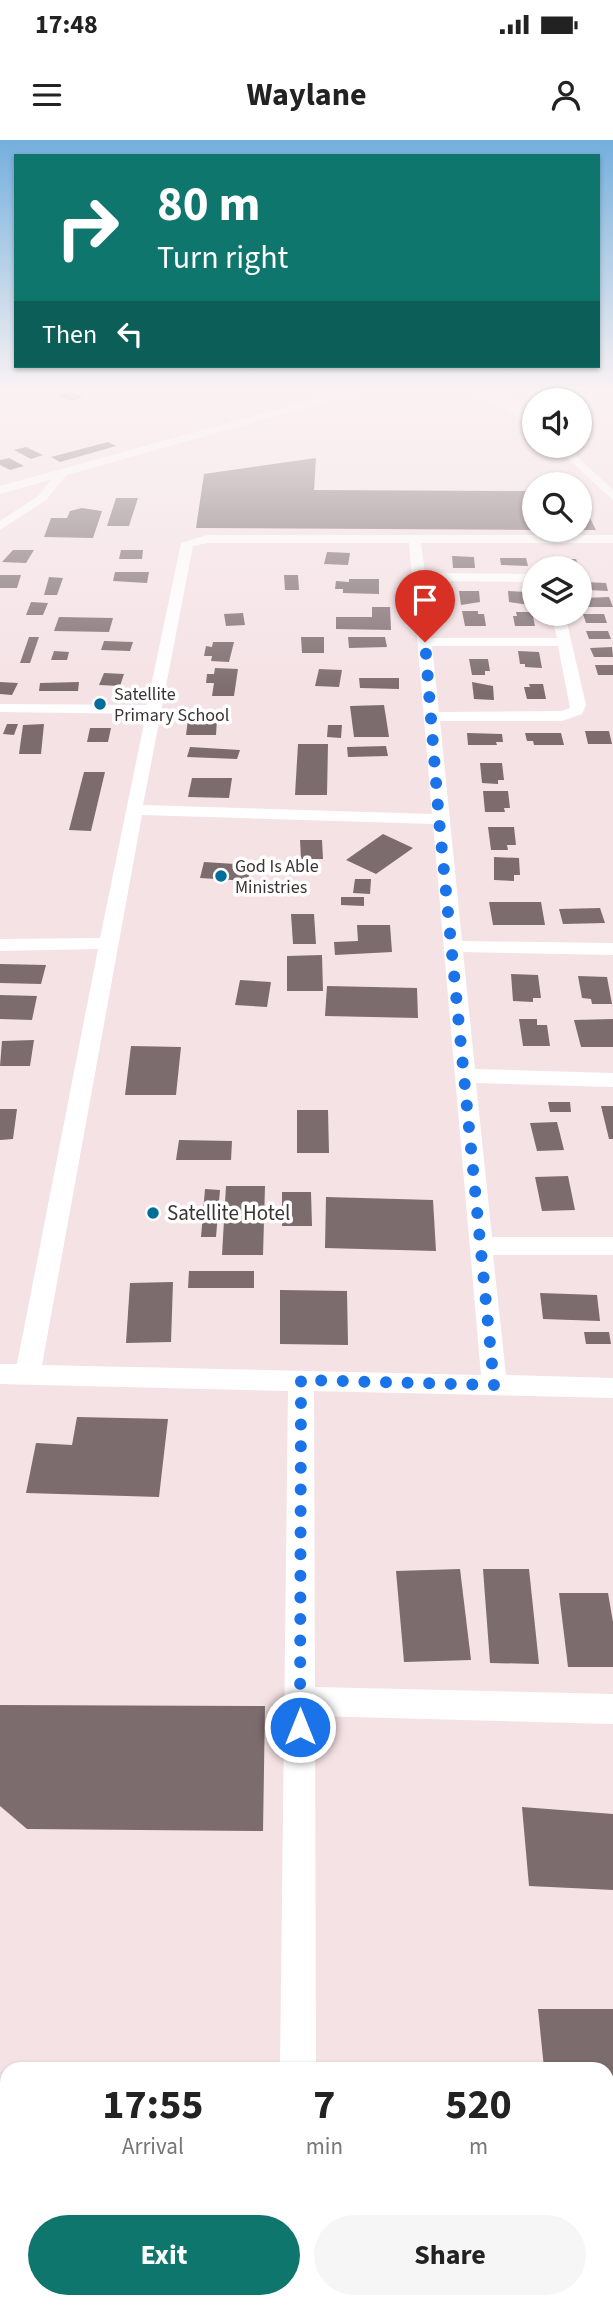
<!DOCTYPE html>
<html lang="en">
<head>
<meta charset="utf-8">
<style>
	:root { --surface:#fff; --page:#f6f6f6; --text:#222; --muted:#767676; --accent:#0f766e }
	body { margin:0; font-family:"Source Sans 3",sans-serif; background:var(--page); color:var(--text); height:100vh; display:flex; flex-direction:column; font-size:26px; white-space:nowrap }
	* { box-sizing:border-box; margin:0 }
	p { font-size:23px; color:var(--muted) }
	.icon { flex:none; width:38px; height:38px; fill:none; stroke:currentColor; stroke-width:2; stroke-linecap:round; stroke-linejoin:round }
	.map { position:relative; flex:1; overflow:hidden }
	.details { position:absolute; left:0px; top:1922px; width:614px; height:247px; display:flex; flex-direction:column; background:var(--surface); border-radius:21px 21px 0 0; box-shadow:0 2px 5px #0004 }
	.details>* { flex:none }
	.hud { position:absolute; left:14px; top:14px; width:586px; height:214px; border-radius:0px; box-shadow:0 2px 5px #0004; background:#0f766e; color:#fff; overflow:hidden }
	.fabs { position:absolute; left:522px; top:248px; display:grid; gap:14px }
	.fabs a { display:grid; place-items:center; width:70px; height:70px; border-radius:50%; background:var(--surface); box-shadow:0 2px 5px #0004; font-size:35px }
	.pin { position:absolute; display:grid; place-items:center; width:60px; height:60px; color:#fff; margin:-72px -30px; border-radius:50% 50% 50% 0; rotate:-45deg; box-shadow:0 0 7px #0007 }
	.pin .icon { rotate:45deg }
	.me { position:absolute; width:77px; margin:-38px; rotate:0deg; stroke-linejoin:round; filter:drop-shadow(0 0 5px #0008) }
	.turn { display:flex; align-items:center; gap:24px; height:147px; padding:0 28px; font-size:32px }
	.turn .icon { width:91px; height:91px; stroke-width:2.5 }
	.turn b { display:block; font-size:49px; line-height:60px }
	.then { display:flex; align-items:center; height:66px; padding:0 28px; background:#0003; gap:14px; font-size:26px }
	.eta { display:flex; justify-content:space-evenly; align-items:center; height:119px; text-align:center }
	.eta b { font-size:42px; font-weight:700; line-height:49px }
	.button { display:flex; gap:14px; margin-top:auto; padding:14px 28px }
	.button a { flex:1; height:80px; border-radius:42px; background:var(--accent); color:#fff; font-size:28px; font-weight:700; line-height:80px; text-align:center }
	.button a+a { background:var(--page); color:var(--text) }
	.status { display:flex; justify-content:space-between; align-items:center; height:49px; padding:0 35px; background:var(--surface); direction:ltr }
	.status svg { height:19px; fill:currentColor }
	header { display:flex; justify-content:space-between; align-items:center; height:91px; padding:0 28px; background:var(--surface); font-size:32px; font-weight:700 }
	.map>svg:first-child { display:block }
	.building { fill:#7c6c6e }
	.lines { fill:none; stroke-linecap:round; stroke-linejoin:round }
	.minor { fill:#fff; fill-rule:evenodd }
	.tertiary { fill:#fff; fill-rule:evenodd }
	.route { stroke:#1a73e8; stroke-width:12; stroke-dasharray:0 21.6 }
	.poi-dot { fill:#006e9a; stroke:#fff; stroke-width:2.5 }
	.labels { text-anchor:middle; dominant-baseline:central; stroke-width:7; stroke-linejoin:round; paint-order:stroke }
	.far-poi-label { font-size:18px; fill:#3b3334; stroke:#fff; text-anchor:start }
	.poi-label { font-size:21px; fill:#3b3334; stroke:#fff; text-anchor:start }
</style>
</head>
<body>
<div class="status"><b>17:48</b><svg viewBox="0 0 49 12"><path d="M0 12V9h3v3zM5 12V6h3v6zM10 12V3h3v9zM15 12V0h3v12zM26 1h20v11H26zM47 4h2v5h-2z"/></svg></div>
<header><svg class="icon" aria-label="menu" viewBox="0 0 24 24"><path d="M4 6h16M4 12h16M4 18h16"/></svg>Waylane<svg class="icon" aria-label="person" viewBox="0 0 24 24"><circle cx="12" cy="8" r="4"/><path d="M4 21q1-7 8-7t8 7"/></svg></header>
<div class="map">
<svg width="613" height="2168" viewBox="0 0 613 2168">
	<rect width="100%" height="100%" fill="#f5e2e5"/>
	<g class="building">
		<polygon points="69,251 84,257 71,261 56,255"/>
		<polygon points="108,302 116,306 60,322 51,317"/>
		<polygon points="26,307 43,315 31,319 14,310"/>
		<polygon points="9,318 24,326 10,330 0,325 0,320"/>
		<polygon points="316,318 314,350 534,351 534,390 196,388 204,334"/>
		<polygon points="116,358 138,358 129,386 107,386"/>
		<polygon points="579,365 586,370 596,390 579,390"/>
		<polygon points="82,368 102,371 93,398 44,397 51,378 67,378 70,371"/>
		<polygon points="13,410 34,410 26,423 2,422"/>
		<polygon points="121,410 143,410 142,419 119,419"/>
		<polygon points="327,412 350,413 348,425 324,424"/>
		<polygon points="452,416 474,417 475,428 453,428"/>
		<polygon points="500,418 526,418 528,426 501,425"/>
		<polygon points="557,419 576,419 579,428 560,428"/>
		<polygon points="115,432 149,432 147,443 113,441"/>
		<polygon points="0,435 21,435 17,448 0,448"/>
		<polygon points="284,435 298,435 299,450 285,450"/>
		<polygon points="49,437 63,438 57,455 44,455"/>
		<polygon points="349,439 379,439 379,454 343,453 343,449 335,449 336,441 349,442"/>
		<polygon points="585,442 606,443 608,451 587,450"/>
		<polygon points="459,451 479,451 480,462 461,465"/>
		<polygon points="508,451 527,452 529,465 509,462"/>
		<polygon points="609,457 613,467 586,467 582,458"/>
		<polygon points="31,462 48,463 43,475 26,475"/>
		<polygon points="372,467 390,467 391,490 336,489 336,477 372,477"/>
		<polygon points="462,471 478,471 478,474 484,474 486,486 465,486"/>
		<polygon points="516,472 532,472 535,486 515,486 513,476 517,476"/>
		<polygon points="243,473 245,485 226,486 224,474"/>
		<polygon points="583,474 604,474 607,483 586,483"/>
		<polygon points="59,477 113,478 109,492 54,491"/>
		<polygon points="586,491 608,491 611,499 589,499"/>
		<polygon points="29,497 39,497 30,523 20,523"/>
		<polygon points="301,497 324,497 324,513 302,513"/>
		<polygon points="348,497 385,497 387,507 349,508"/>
		<polygon points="104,501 133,502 130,511 101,510"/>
		<polygon points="213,502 234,502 229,522 211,521 212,516 204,516 206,506 212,507"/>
		<polygon points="612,507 613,517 594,517 590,508"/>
		<polygon points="54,511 69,512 67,520 51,520"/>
		<polygon points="518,511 539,512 542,528 525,527 525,524 520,524"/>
		<polygon points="469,519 488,519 490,531 485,531 485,535 472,535"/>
		<polygon points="595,525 613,525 613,535 598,535"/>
		<polygon points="215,528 238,529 234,556 212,556 214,543 206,543 207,534 214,534"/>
		<polygon points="319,529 342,530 339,547 315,546"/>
		<polygon points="104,533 124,534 120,546 99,545"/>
		<polygon points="359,538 399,538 399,549 360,548"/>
		<polygon points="0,542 18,543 12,555 0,554"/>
		<polygon points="79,542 78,551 39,551 40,543"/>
		<polygon points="472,542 493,546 494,560 474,559"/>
		<polygon points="529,544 543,544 546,559 527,559 524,547 530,547"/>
		<polygon points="384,565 389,597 354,597 350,566"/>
		<polygon points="188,579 217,579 216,595 186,595"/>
		<polygon points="7,584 18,584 14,595 3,594"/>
		<polygon points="44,584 41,614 19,614 23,585"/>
		<polygon points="328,585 342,585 341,598 327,597"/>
		<polygon points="90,588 111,588 108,602 87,602"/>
		<polygon points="585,591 609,591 612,604 588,604"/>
		<polygon points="467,593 502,594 503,602 496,602 497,605 468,605"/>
		<polygon points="525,593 561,593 564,605 534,605 533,601 527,601"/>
		<polygon points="298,604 328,604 327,655 295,655"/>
		<polygon points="386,606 388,616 348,617 347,607"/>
		<polygon points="190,607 240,610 237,619 187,617"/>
		<polygon points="480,623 502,623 504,640 498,640 498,644 482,643"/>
		<polygon points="84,632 105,632 91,691 69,690"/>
		<polygon points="192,638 232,638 229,658 188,657"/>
		<polygon points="483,651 508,651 510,668 504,668 505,672 485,672"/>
		<polygon points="488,687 514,687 516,705 507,705 508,710 491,710"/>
		<polygon points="383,694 413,708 376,734 346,720"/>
		<polygon points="300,700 322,700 323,719 301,719"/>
		<polygon points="494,717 519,718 520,735 514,735 514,741 494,740"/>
		<polygon points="204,722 251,725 248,741 200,738"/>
		<polygon points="355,739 371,739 370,754 353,753"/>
		<polygon points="341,757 364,757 364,766 341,765"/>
		<polygon points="489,762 541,762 545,785 493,785"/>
		<polygon points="600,768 605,783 563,784 559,769"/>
		<polygon points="291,774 314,774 316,804 293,804"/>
		<polygon points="357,785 390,785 392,812 335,815 334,802 358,801"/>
		<polygon points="322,815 323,851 287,851 287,816"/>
		<polygon points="0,824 46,825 41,844 0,843"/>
		<polygon points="511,834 538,835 541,858 533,858 533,862 513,861"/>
		<polygon points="578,836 607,837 612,864 592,864 591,859 582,858"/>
		<polygon points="240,840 271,842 267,867 235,865"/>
		<polygon points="327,846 417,848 418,878 325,876"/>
		<polygon points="0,855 37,856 32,880 0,879"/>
		<polygon points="519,879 537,879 537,885 547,885 550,906 523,906"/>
		<polygon points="613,879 613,907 581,907 574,880"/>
		<polygon points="34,900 30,926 0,926 2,901"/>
		<polygon points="131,906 181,907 176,955 125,955"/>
		<polygon points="548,962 570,962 571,972 550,972"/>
		<polygon points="601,966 613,966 613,999 609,999"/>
		<polygon points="0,969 17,969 13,999 0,1000"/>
		<polygon points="297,970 328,970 329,1013 297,1013"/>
		<polygon points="557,982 564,1010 537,1011 530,983"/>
		<polygon points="179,1000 232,1001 231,1020 176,1020"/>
		<polygon points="568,1036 575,1070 542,1071 535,1037"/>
		<polygon points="226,1046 265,1046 263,1115 222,1115"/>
		<polygon points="205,1049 220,1050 216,1097 201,1097"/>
		<polygon points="282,1052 311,1052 312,1086 282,1086"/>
		<polygon points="326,1057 433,1060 436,1111 325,1108"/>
		<polygon points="189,1131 254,1131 254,1148 188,1148"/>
		<polygon points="173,1142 171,1202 126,1203 130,1143"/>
		<polygon points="280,1150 347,1151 348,1205 280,1204"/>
		<polygon points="540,1153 597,1155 600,1181 543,1179"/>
		<polygon points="584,1192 609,1192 611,1204 586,1204"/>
		<polygon points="77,1277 168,1279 159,1357 26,1353 36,1303 72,1305"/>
		<polygon points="460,1429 471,1520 404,1522 396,1431"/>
		<polygon points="483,1429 529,1429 539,1524 490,1523"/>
		<polygon points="559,1453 608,1453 613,1482 613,1527 568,1527"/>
		<polygon points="0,1565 265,1566 263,1691 27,1689 0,1666"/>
		<polygon points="522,1667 613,1674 613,1750 529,1746"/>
		<polygon points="538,1869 613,1869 613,1957 607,1957 607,1928 544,1928"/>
		<polygon points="607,2137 613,2137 613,2168 515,2168 515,2161 607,2161"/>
	</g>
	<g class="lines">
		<g class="minor">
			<path d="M471,249C494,249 516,265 534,279V287Z"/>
			<polygon points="554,306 566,306 613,350 613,360"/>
			<polygon points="59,330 69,332 46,360 0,390 0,381 38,356"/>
			<path d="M207,395H613V403H421L425,433L534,434V442L425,441L431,498H557L551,474H565L586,565L582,574L562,581H440L462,801L613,803V815L463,812L475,929L613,933V947L476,943L492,1097H613V1115H493L506,1235L613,1238V1258L314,1251L315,1547L613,1554V1584L315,1576L316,1928H280L288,1251L0,1244V1224H17L98,809L0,811V799L100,798L146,574L0,572V564L147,565L181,403ZM207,403H409L432,674L143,665L193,406ZM432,506H558L570,568L561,571L439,572ZM142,675L433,684L481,1235L42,1225Z"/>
			<polygon points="607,2066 613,2067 613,2105 607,2104"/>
			<rect x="276" y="2161" width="40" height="7"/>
		</g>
		<polygon class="tertiary" points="351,249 372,249 0,354 0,346"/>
	</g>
	<linearGradient id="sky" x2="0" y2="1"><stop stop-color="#74afdd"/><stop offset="0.45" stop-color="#faf2f3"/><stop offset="1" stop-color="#faf2f3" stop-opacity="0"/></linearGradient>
	<rect width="613" height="553" fill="url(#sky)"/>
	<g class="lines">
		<polyline class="route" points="300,1587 301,1240 494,1245 439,680 425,502"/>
	</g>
	<g class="poi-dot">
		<circle cx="100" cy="564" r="7"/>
		<circle cx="221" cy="736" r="7"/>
		<circle cx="153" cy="1073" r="7"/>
	</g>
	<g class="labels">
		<g class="far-poi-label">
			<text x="114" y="554">Satellite<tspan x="114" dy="21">Primary School</tspan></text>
			<text x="235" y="726">God Is Able<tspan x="235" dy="21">Ministries</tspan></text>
		</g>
		<g class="poi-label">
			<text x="167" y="1073">Satellite Hotel</text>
		</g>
	</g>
</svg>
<div class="fabs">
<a><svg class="icon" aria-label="sound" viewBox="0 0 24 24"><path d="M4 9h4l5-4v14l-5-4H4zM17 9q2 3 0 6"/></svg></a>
<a><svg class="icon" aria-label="search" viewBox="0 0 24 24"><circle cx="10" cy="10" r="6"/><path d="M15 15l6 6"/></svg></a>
<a><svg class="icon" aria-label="layers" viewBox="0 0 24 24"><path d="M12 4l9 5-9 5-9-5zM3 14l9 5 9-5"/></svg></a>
</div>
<div class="pin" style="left:425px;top:502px;background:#d93025"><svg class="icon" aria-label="arrive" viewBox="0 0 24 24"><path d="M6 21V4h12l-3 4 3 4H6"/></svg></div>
<svg class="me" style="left:300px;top:1587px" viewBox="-20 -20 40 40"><circle r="17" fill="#1a73e8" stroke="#fff" stroke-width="3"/><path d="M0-11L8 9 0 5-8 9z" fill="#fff"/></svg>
<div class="hud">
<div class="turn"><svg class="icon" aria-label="right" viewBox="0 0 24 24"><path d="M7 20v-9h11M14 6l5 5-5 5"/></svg><div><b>80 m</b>Turn right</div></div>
<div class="then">Then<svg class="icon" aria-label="left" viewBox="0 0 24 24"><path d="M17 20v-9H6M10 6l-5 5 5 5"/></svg></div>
</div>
<section class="details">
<div class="eta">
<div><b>17:55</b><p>Arrival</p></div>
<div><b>7</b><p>min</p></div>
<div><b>520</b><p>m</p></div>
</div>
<div class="button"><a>Exit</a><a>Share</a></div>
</section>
</div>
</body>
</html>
